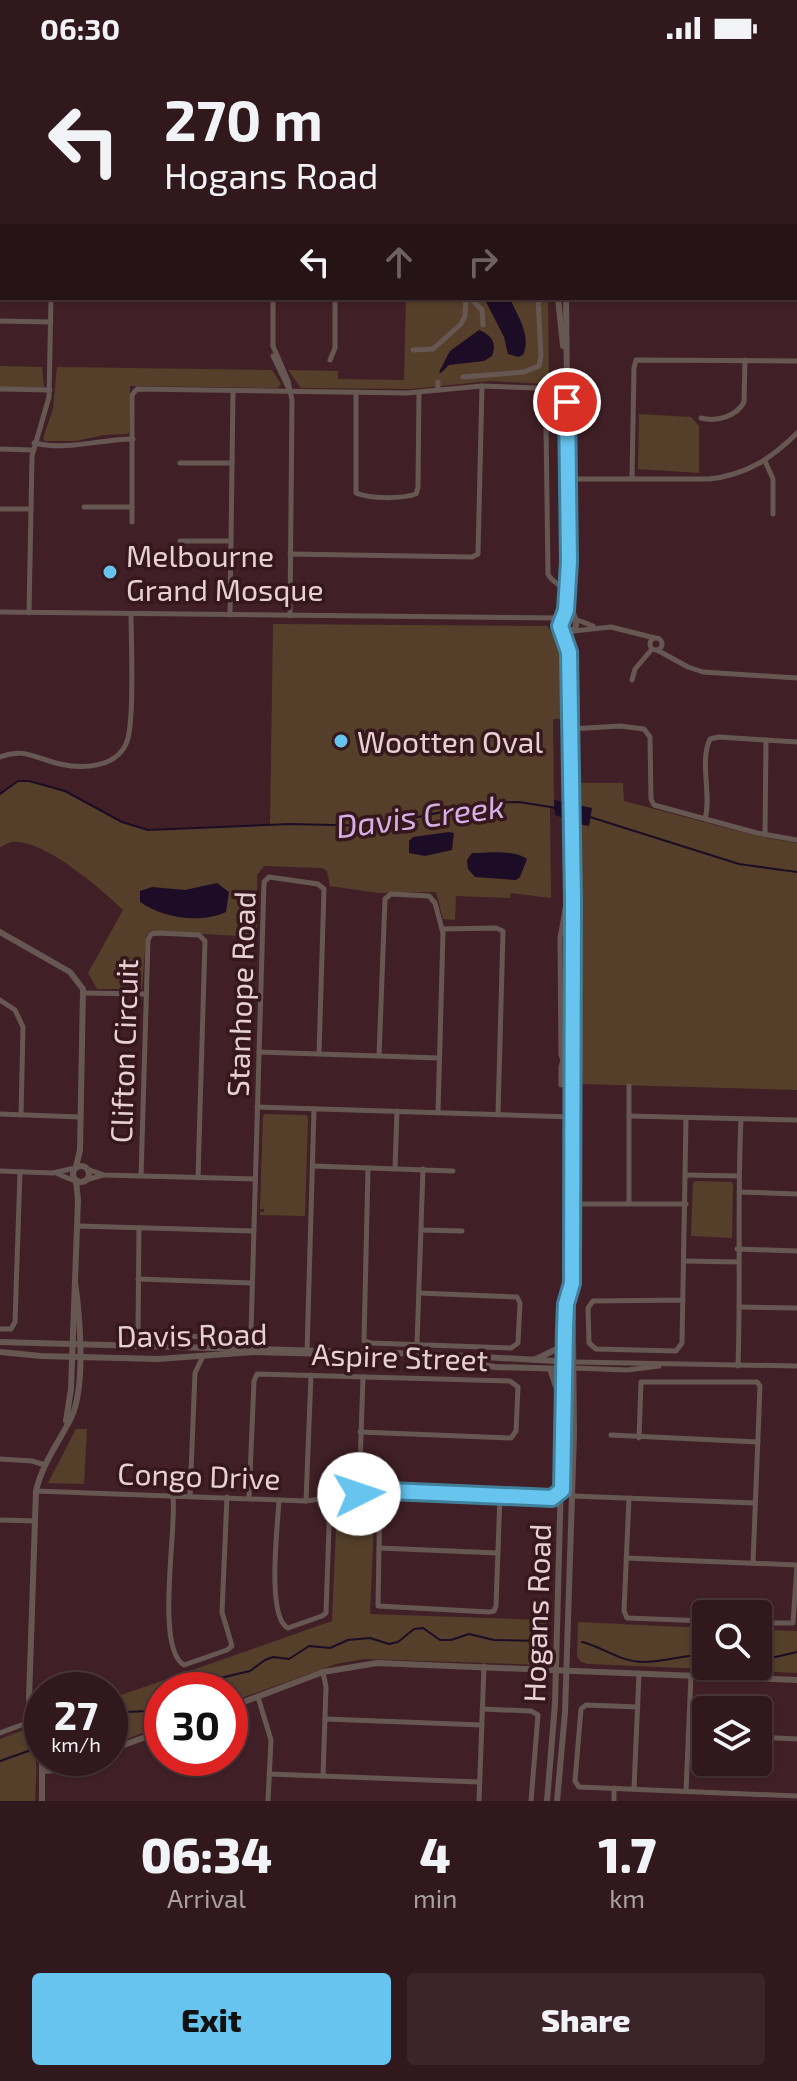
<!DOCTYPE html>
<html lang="en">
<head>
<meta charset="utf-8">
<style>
	:root { --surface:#30181c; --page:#3c2529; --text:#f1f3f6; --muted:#a8a0a3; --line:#4b373b; --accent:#66c4ef }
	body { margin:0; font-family:"Exo 2",sans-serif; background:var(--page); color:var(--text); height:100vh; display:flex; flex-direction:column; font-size:30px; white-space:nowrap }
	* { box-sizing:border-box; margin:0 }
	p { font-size:26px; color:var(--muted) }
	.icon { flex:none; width:44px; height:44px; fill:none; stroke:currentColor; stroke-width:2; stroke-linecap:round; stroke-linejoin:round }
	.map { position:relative; height:1745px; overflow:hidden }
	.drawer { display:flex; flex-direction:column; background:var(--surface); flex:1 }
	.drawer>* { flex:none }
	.guide { position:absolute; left:0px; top:0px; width:798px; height:244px; box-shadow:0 2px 6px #0004,0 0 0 2px var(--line); background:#30181c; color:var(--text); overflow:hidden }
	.fabs { position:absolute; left:692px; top:1544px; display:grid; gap:16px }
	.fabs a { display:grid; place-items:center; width:80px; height:80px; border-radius:8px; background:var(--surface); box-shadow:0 2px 6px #0004,0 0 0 2px var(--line); font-size:40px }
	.speed { position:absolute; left:24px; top:1616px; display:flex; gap:16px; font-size:40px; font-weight:700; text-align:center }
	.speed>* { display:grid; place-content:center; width:104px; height:104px; border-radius:50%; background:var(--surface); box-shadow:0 2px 6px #0004,0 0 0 2px var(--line); line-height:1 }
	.speed small { font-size:20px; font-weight:400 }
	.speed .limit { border:12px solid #d22; background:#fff; color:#111 }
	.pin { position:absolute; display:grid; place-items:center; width:68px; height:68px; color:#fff; margin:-34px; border:4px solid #fff; border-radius:50%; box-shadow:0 2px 8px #0007 }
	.me { position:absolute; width:88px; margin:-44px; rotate:86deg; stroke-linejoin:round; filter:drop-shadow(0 0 6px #0008) }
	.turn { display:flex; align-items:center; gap:28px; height:168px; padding:0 32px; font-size:36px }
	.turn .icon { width:104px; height:104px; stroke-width:2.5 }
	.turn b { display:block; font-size:56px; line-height:68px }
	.lanes { display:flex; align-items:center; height:76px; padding:0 32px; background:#0003; justify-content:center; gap:40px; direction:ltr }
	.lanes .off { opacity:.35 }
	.eta { display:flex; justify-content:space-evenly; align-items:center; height:136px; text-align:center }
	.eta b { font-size:48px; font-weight:800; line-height:56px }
	.primary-button { display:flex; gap:16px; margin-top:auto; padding:16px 32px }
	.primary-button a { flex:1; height:92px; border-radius:8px; background:var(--accent); color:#111; font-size:32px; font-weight:800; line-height:92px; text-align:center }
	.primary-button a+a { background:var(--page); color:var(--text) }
	.status { display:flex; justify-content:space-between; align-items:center; height:56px; padding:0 40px; background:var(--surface); direction:ltr }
	.status svg { height:22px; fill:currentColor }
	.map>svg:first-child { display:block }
	.green { fill:#553f2a }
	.water { fill:#1d0c25 }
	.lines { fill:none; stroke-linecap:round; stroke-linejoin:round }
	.stream { stroke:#1d0c25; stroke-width:2 }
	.minor { stroke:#675753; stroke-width:5 }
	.tertiary { stroke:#675753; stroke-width:6 }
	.secondary { stroke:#886f68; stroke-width:7 }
	.route-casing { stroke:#427f9b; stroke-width:20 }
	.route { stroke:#66c4ef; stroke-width:14 }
	.poi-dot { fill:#66c4ef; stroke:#35171c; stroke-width:3 }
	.labels { text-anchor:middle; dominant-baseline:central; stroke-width:7; stroke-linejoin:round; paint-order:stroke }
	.poi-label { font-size:30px; fill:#e6d0d3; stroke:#35171c; text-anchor:start }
	.street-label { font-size:30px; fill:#e6d0d3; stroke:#35171c }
	.water-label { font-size:32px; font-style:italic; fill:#d3b1e6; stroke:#35171c }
</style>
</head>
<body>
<div class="status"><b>06:30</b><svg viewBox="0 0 49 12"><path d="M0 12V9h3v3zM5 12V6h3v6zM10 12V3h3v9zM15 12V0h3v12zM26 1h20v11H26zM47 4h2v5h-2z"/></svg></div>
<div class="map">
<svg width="797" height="1745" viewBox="0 0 797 1745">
	<rect width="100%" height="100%" fill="#402026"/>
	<g class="green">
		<polygon points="406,242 548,242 549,328 490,325 411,333 301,332 288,314 338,315 338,323 404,324"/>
		<polygon points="0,310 42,311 44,331 0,331"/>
		<polygon points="57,311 272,314 281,328 278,332 130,330 129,376 127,378 104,379 76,385 45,385 43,382 53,353"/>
		<polygon points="639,358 691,361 699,370 699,417 638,413"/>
		<path d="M273,568L547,570L560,587L561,663H553L554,751H550L551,842L511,837L510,842L456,840L455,864L443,863L436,836L378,837L330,830L327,815L322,812L264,810L257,819V881L150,875L146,880L142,933H97L88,917L123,854C101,833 44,783 12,786C7,787 4,790 0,791V738L18,725H29L65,735L122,766L148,774L270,769Z"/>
		<polygon points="578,727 623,727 624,745 757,780 797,787 797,1034 579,1028"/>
		<polygon points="265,1058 306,1059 308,1061 305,1160 260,1159 260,1156 264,1156 264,1153 260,1153 263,1060"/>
		<polygon points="695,1125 731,1126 733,1128 732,1182 691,1180 693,1127"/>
		<polygon points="76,1373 87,1373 84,1428 48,1427"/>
		<polygon points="372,1442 375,1444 370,1558 547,1564 544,1609 364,1603 336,1608 230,1646 230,1634 162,1634 162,1670 110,1689 110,1643 332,1565 337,1449 340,1447"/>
		<polygon points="578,1566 706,1572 706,1610 758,1610 758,1574 797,1575 797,1617 588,1608 581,1606 577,1601"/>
		<path d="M26,1673C40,1694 36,1721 35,1745H0V1683Z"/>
	</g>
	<g class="water">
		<path d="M484,242H510C517,260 532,279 523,299L518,301L508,298L504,281Z"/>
		<path d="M479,274C492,279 497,287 492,300L484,305L449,309L441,317L439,316L450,295Z"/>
		<polygon points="554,744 592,752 589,770 579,768 555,759"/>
		<polygon points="449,776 454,777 452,794 425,800 409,797 409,785 413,781"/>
		<path d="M472,797C488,797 513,793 527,803L520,821L516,824L475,821L468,813L467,804Z"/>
		<path d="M217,827L229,836L226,856C200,868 163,862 140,846V835L152,831L185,834Z"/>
	</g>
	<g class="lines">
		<g class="stream">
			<polyline points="0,738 18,725 29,725 65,735 122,766 148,774 290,768 374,770 486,747 519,746 557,752"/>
			<polyline points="590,761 739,808 797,816"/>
			<path d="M582,1586C603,1591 621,1606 643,1606C663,1606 685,1599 706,1598"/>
			<polyline points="758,1595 771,1602 797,1596"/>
			<polyline points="200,1634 216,1623 250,1615 265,1604 273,1601 289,1603 309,1590 330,1592 348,1584 370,1582 389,1588 398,1586 414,1573 423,1572 440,1584 451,1584 469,1578 494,1584 544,1585"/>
			<polyline points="110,1663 127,1656 148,1655 162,1641"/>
			<polyline points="0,1705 31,1694"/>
		</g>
		<g class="minor">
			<polyline points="634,0 635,2"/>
			<polyline points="690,0 690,2"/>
			<polyline points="212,2 212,0"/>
			<polyline points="796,38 797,38"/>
			<polyline points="0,205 2,205"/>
			<polyline points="470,242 482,254 483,269"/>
			<polyline points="793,242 797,242"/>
			<polyline points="0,265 51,266"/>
			<polyline points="273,290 288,325 292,344 290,560"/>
			<polyline points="273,290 273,242"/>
			<polyline points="413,294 433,293 461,268 465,260 466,242"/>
			<polyline points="273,300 288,331"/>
			<polyline points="330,304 335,292 335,242"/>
			<polyline points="463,321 524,316 539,310 541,300 538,242"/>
			<polyline points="438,326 438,334"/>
			<polyline points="0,333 50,334"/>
			<path d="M356,336V437C370,443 401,443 416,438L418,431L419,337"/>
			<path d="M701,362C716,366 736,361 744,346L745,304"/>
			<path d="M34,387C68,395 100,383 133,383"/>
			<polyline points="0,393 32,394"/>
			<polyline points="765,405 773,423 773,458"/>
			<polyline points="180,407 232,407"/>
			<polyline points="632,422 634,312 636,304 797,305"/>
			<path d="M568,423H709C746,419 771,403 797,377"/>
			<polyline points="84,451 132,451"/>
			<polyline points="0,453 31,453"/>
			<polyline points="132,466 132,339 137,333 407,337 482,330 567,333"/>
			<polyline points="180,485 231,485"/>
			<polyline points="290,498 472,501 478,498 482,330"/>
			<path d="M566,539C563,528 552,527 548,518L546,371L550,360L567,352"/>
			<polyline points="0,556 562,562"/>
			<polyline points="29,557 32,400 49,341 51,242"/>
			<polyline points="230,559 233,335"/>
			<polyline points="575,563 593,570"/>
			<polyline points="573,575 611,571 655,582"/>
			<circle cx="656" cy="588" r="6"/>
			<polyline points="657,594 688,611 703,616 797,622"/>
			<polyline points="632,624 635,613 652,593"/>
			<polyline points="570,673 620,670 644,673 650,681 651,743 654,749 757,777 797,784"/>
			<path d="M0,701C23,691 37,703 60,708C82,713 115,712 126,688C135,670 131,583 131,558"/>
			<path d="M705,763C712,739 699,706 710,683L719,681L797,686"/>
			<polyline points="765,779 766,684"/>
			<polyline points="442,873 496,872 503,875 498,1059"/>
			<polyline points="83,937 146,938"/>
			<polyline points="0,944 15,954 23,971 21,1059"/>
			<polyline points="259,996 439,1002"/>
			<polyline points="379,1000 385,843 391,838 429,840 435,847 443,877 438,1057"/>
			<polyline points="571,1010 563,1004 561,999 560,882 565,853 573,845"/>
			<polyline points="561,1029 561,1011 563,1004"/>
			<polyline points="629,1030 629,1147"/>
			<polyline points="257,1051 572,1061"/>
			<polyline points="0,1058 80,1061"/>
			<polyline points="629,1060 797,1064"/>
			<polyline points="313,1110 453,1115"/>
			<polyline points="368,1112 364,1285 371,1287 511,1292 518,1287 520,1247 517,1241 419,1237"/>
			<polyline points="87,1113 104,1119 255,1123"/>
			<polyline points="395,1113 397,1055"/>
			<polyline points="0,1115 53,1117 75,1112"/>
			<polyline points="58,1118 75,1125"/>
			<polyline points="686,1119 739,1120"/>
			<polyline points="141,1120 148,884 151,878 158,877 199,879 205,885 198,1122"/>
			<polyline points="86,1124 103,1119"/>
			<polyline points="739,1136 797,1138"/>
			<polyline points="572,1148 686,1148"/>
			<polyline points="77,1170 254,1175"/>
			<polyline points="139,1172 138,1278 143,1280 248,1281 251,1276 264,826 269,821 318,828 324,833 319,998"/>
			<polyline points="421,1174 462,1175"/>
			<polyline points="737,1193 797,1195"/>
			<polyline points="684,1205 738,1206"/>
			<polyline points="138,1223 252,1227"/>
			<polyline points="683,1244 593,1245 588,1252 589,1287 596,1293 676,1295 682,1287 686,1062"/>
			<polyline points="740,1251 797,1252"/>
			<polyline points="0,1273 11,1273 15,1266 20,1116"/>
			<polyline points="417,1288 423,1113"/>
			<polyline points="307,1296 314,1053"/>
			<polyline points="574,1306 797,1310"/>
			<path d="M738,1310C741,1227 737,1145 741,1063"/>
			<polyline points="573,1312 627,1314 659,1310"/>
			<polyline points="611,1379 758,1386"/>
			<polyline points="639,1382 641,1326 757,1326 760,1330 753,1507"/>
			<polyline points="0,1403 32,1405 45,1409"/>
			<polyline points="36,1435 306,1445 383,1435 552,1442 560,1436"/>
			<polyline points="380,1435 378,1550 489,1556 494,1555 496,1550 500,1439"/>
			<polyline points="359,1438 363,1321"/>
			<path d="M173,1440C177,1473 155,1593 184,1609L227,1594L232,1590L222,1556L227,1441"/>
			<polyline points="190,1440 195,1317 203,1300"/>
			<polyline points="572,1440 755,1447"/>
			<polyline points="249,1442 254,1325 257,1318 510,1325 518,1331 516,1375 511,1382 360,1376"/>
			<polyline points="629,1442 624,1555 627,1562 706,1565"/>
			<path d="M279,1444C278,1467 266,1562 288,1572L322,1560L326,1557L330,1442"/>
			<polyline points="306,1445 311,1319"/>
			<polyline points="0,1464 35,1465"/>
			<polyline points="379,1492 498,1497"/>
			<polyline points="626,1502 797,1509 793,1567 758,1567"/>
			<polyline points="258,1641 271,1684 268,1745"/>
			<polyline points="638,1651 586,1649 581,1653 575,1725 579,1731 797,1740"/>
			<polyline points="482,1653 531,1655 538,1659 531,1745"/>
			<polyline points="325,1663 482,1669"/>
			<polyline points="0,1677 32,1665"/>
			<polyline points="688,1679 706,1679"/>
			<polyline points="758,1681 797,1683"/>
			<polyline points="269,1718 479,1726"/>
			<polyline points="323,1720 326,1631 323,1616"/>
			<polyline points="634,1733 639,1617"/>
			<polyline points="686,1735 691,1619"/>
			<polyline points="479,1745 484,1610"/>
			<polyline points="614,1745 614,1732"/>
		</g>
		<g class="tertiary">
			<polyline points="558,2 558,0"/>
			<polyline points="567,2 567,0"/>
			<polyline points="558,242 563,290"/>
			<polyline points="571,529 569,548 575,562"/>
			<circle cx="568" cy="568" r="8"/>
			<polyline points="563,561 569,506 566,242"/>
			<polyline points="0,876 70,916 83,933 80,1094 76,1111"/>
			<circle cx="81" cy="1118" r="8"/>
			<polyline points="0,1286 429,1298 574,1306"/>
			<polyline points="0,1296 41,1300 158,1303 254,1296 368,1299"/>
			<polyline points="435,1301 495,1311 567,1313"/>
			<polyline points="534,1304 565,1289"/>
			<polyline points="550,1313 561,1345"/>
			<polyline points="66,1365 71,1333 78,1144 76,1125"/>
			<polyline points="230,1651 323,1616 377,1607 797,1624"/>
			<polyline points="110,1694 162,1675"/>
			<path d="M42,1699L29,1643L36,1435C42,1408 59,1386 71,1362C86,1331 80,1261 75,1226"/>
			<polyline points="42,1702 42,1745"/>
			<polyline points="43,1715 56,1714 89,1702"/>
			<polyline points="547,1745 555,1648 565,1272 566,1248 570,1234"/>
			<polyline points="557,1745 565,1657 574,1378 571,1082 573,843 569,596 563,575"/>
		</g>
		<g class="secondary">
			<polyline points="0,69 2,69"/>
			<polyline points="0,79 2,79"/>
			<polyline points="796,81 797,80"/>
			<polyline points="796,94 797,94"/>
		</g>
	</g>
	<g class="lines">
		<g class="route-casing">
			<polyline id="route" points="359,1438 390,1435 552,1442 562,1434 565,1272 566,1248 572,1227 573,843 569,596 560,570 566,554 569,506 567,346"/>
		</g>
		<use href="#route" class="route"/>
	</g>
	<g class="poi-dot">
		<circle cx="110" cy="516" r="8"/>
		<circle cx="341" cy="685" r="8"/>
	</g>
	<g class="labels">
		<g class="poi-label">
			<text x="126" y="499">Melbourne<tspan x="126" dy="34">Grand Mosque</tspan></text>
			<text x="357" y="685">Wootten Oval</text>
		</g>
		<g class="street-label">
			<text transform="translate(240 938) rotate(-88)">Stanhope Road</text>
			<text transform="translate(123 995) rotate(-88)">Clifton Circuit</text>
			<text transform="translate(192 1278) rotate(-1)">Davis Road</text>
			<text transform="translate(400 1300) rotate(2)">Aspire Street</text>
			<text transform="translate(199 1419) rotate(2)">Congo Drive</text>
			<text transform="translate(536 1557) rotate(-88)">Hogans Road</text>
		</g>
		<g class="water-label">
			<text transform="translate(420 759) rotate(-7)">Davis Creek</text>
		</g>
	</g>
</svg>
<div class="fabs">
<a><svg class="icon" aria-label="search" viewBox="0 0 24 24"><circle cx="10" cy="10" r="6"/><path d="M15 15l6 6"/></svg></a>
<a><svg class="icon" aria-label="layers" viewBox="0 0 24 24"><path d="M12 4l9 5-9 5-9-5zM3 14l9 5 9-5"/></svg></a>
</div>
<div class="speed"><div>27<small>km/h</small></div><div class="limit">30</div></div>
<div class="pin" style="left:567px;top:346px;background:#d93025"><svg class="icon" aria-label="arrive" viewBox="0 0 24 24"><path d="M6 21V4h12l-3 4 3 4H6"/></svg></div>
<svg class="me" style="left:359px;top:1438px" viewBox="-20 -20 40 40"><circle r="19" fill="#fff"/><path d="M0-13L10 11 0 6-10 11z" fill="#66c4ef"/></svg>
<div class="guide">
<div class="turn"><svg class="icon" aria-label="left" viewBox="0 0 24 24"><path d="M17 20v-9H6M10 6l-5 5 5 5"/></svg><div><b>270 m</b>Hogans Road</div></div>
<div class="lanes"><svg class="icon" aria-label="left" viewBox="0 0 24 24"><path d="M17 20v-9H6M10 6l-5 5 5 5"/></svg><svg class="icon off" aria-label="ahead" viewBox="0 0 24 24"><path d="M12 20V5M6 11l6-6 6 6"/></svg><svg class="icon off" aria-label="right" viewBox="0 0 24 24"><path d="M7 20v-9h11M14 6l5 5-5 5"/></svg></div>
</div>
</div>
<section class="drawer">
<div class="eta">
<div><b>06:34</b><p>Arrival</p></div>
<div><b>4</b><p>min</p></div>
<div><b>1.7</b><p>km</p></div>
</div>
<div class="primary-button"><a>Exit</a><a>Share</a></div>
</section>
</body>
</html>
